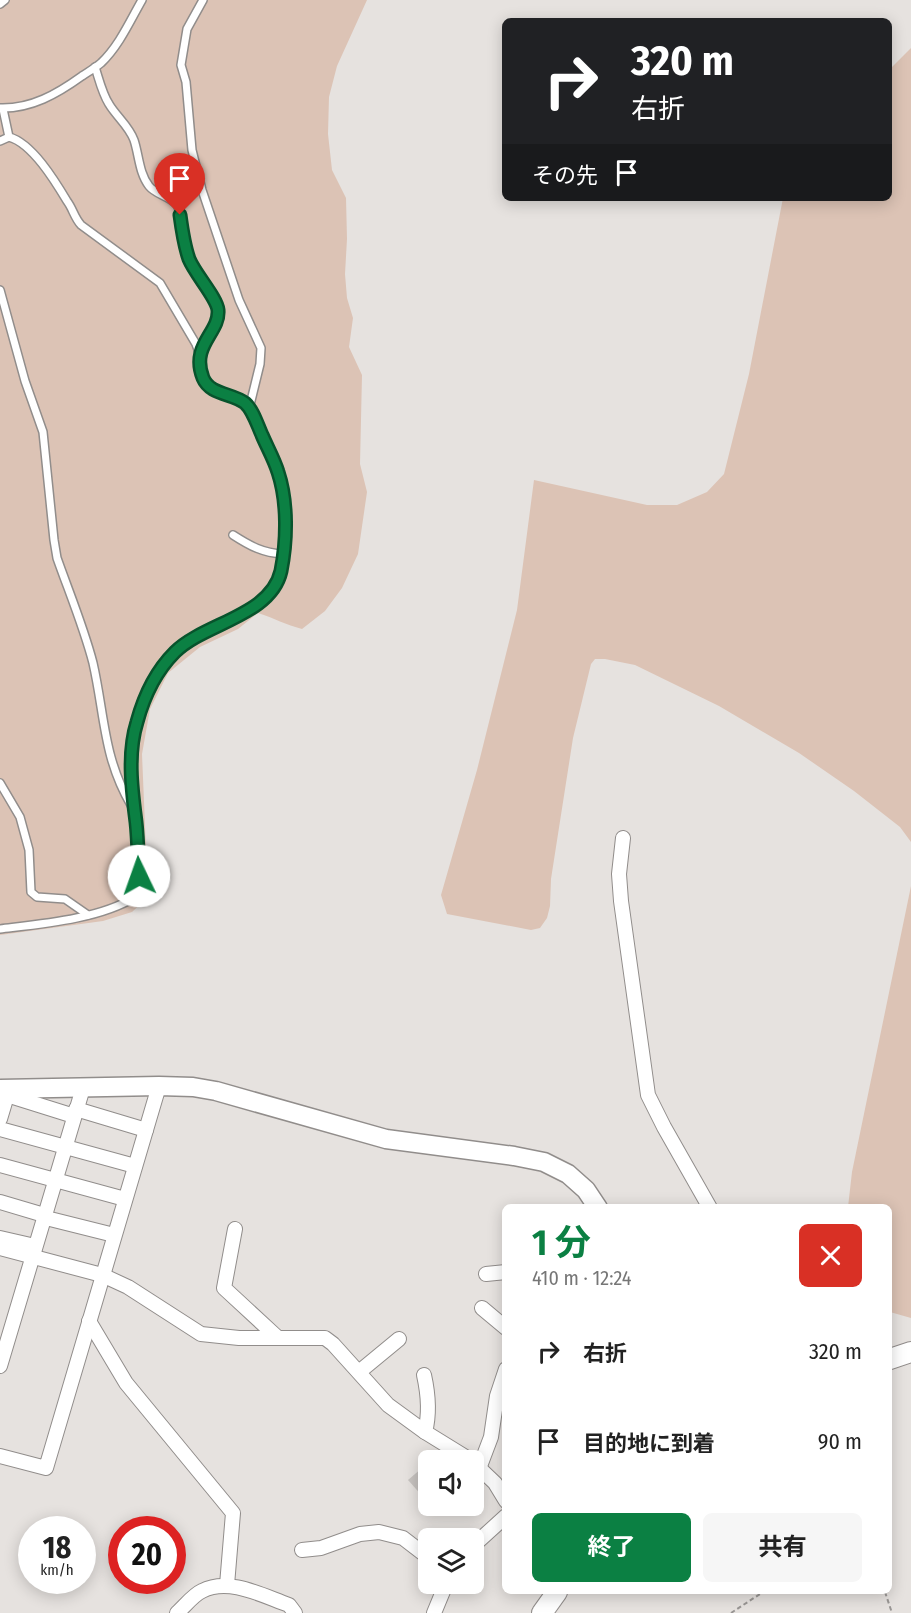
<!DOCTYPE html>
<html lang="ja">
<head>
<meta charset="utf-8">
<style>
	:root { --surface:#fff; --page:#f6f6f6; --text:#222; --muted:#767676; --accent:#0b8043 }
	body { margin:0; font-family:"Fira Sans Condensed","Noto Sans JP",sans-serif; background:var(--page); color:var(--text); height:100vh; display:flex; flex-direction:column; font-size:22px; white-space:nowrap }
	* { box-sizing:border-box; margin:0 }
	p { font-size:20px; color:var(--muted) }
	.icon { flex:none; width:33px; height:33px; fill:none; stroke:currentColor; stroke-width:2; stroke-linecap:round; stroke-linejoin:round }
	.map { position:relative; flex:1; overflow:hidden }
	.details { position:absolute; left:502px; top:1204px; width:390px; height:390px; display:flex; flex-direction:column; background:var(--surface); border-radius:9px; box-shadow:0 3px 15px #0003 }
	.details>* { flex:none }
	.guide { position:absolute; left:502px; top:18px; width:390px; height:183px; border-radius:9px; box-shadow:0 3px 15px #0003; background:#202124; color:#fff; overflow:hidden }
	.tools { position:absolute; left:418px; top:1450px; display:grid; gap:12px }
	.tools a { display:grid; place-items:center; width:66px; height:66px; border-radius:9px; background:var(--surface); box-shadow:0 3px 15px #0003; font-size:30px }
	.speed { position:absolute; left:18px; top:1516px; display:flex; gap:12px; font-size:30px; font-weight:700; text-align:center }
	.speed>* { display:grid; place-content:center; width:78px; height:78px; border-radius:50%; background:var(--surface); box-shadow:0 3px 15px #0003; line-height:1 }
	.speed small { font-size:15px; font-weight:400 }
	.speed .limit { border:9px solid #d22; background:#fff; color:#111 }
	.pin { position:absolute; display:grid; place-items:center; width:51px; height:51px; color:#fff; margin:-62px -26px; border-radius:50% 50% 50% 0; rotate:-45deg; box-shadow:0 0 6px #0007 }
	.pin .icon { rotate:45deg }
	.me { position:absolute; width:66px; margin:-33px; rotate:357deg; stroke-linejoin:round; filter:drop-shadow(0 0 4px #0008) }
	.turn { display:flex; align-items:center; gap:21px; height:126px; padding:0 30px; font-size:27px }
	.turn .icon { width:78px; height:78px; stroke-width:2.5 }
	.turn b { display:block; font-size:42px; line-height:51px }
	.then { display:flex; align-items:center; height:57px; padding:0 30px; background:#0003; gap:12px; font-size:22px }
	.round { display:grid; place-items:center; flex:none; width:63px; height:63px; border-radius:9px; background:var(--page) }
	.headline { display:flex; align-items:center; justify-content:space-between; height:102px; padding:0 30px }
	h1 { font-size:36px; font-weight:700; line-height:45px; color:var(--accent) }
	.primary-button { display:flex; gap:12px; margin-top:auto; padding:12px 30px }
	.primary-button a { flex:1; height:69px; border-radius:9px; background:var(--accent); color:#fff; font-size:24px; font-weight:700; line-height:69px; text-align:center }
	.primary-button a+a { background:var(--page); color:var(--text) }
	ul { padding:0; list-style:none }
	li { display:flex; align-items:center; gap:18px; height:90px; padding:0 30px }
	li div { flex:1 }
	li b { display:block; font-size:22px }
	li em { font-style:normal }
	.map>svg:first-child { display:block }
	.green { fill:#dcc3b5 }
	.building { fill:#c7c3c0 }
	.lines { fill:none; stroke-linecap:round; stroke-linejoin:round }
	.service-casing { stroke:#918d8b; stroke-width:10 }
	.minor-casing { stroke:#918d8b; stroke-width:16 }
	.tertiary-casing { stroke:#918d8b; stroke-width:21 }
	.secondary-casing { stroke:#918d8b; stroke-width:22 }
	.path { stroke:#999694; stroke-width:2; stroke-dasharray:4.5 3; stroke-linecap:butt }
	.service { stroke:#fff; stroke-width:7 }
	.minor { stroke:#fff; stroke-width:14 }
	.tertiary { stroke:#fff; stroke-width:18 }
	.secondary { stroke:#fff; stroke-width:20 }
	.route-casing { stroke:#07532c; stroke-width:15 }
	.route { stroke:#0b8043; stroke-width:10 }
</style>
</head>
<body>
<div class="map">
<svg width="911" height="1613" viewBox="0 0 911 1613">
	<rect width="100%" height="100%" fill="#e6e2df"/>
	<g class="green">
		<path d="M0,0H367L337,66L329,97L328,134L332,170L346,198L347,239L345,274L347,298L353,318L349,347L362,375L360,464L367,492L358,554L342,588L325,611L302,629C286,625 274,618 258,613L238,629L200,647L168,673L150,709L142,754L148,897L132,912L103,921L0,935Z"/>
		<polygon points="911,48 911,842 900,827 854,791 799,753 719,706 635,665 605,659 595,659 591,664 573,738 551,879 550,906 547,918 540,928 531,930 447,914 441,895 477,770 517,610 534,480 647,505 677,505 707,492 724,474 749,374 783,198 890,198 890,69"/>
		<polygon points="911,886 911,1318 890,1312 890,1208 848,1207 852,1172"/>
	</g>
	<polygon class="building" points="429,1462 429,1493 424,1498 408,1480"/>
	<g class="lines">
		<g class="service-casing">
			<g id="service">
				<polyline points="203,0 187,29 181,65 186,82 192,150 202,190 239,300 261,348 260,364 249,409"/>
				<polyline points="0,4 5,0"/>
				<path d="M0,108C31,109 57,94 82,76C88,72 95,68 101,63C119,46 130,21 142,0"/>
				<path d="M9,137C32,143 55,181 67,201C73,209 74,217 81,225L160,283L196,344L200,355"/>
				<polyline points="0,141 9,137 3,109"/>
				<path d="M0,290L25,381L43,432L54,540L57,558C69,592 84,628 93,663C105,716 103,757 131,805"/>
				<path d="M233,535C250,546 263,553 283,554"/>
				<polyline points="0,783 20,817 29,850 31,892 37,897 65,899 88,915"/>
				<path d="M0,929C41,924 100,919 135,897C144,862 133,826 131,790C130,757 133,720 149,690C156,676 165,661 177,650C207,624 268,616 280,573C283,562 284,550 284,539C285,496 279,474 262,435C258,425 254,413 246,405C234,392 209,395 203,376C191,343 226,326 217,303C215,298 211,295 208,291C201,282 193,268 189,257C185,245 182,213 177,205C170,196 156,195 149,186C139,173 139,155 134,140C129,126 116,116 109,104C102,93 99,79 95,67"/>
			</g>
		</g>
		<g class="minor-casing">
			<g id="minor">
				<polyline points="623,838 619,874 621,901 648,1095 664,1127 710,1208"/>
				<polyline points="7,1095 74,1116"/>
				<polyline points="76,1109 146,1130"/>
				<polyline points="0,1119 9,1089"/>
				<polyline points="0,1129 135,1166"/>
				<polyline points="0,1165 125,1199"/>
				<polyline points="0,1202 44,1215 50,1219 114,1235"/>
				<polyline points="235,1229 224,1288 277,1337"/>
				<polyline points="0,1238 35,1246"/>
				<polyline points="0,1248 102,1275 128,1287 201,1334 239,1338 325,1338 333,1344 388,1405 425,1432 472,1461"/>
				<polyline points="486,1274 506,1272"/>
				<polyline points="482,1308 506,1328"/>
				<polyline points="89,1321 126,1383 233,1513 227,1585"/>
				<polyline points="0,1366 83,1088"/>
				<polyline points="359,1372 399,1339"/>
				<path d="M424,1375C428,1393 430,1413 425,1432"/>
				<polyline points="0,1456 46,1468 159,1086"/>
				<polyline points="474,1463 495,1483 506,1501"/>
				<polyline points="480,1466 491,1437 497,1396 506,1369"/>
				<polyline points="474,1545 506,1516"/>
				<polyline points="302,1550 321,1548 360,1534 379,1532 403,1538 429,1558"/>
				<path d="M177,1613C185,1606 193,1595 202,1591C229,1577 263,1596 289,1605L295,1613"/>
				<polyline points="434,1613 446,1584"/>
			</g>
		</g>
		<g class="tertiary-casing">
			<polyline id="tertiary" points="0,1089 159,1086 193,1087 216,1091 386,1139 514,1156 544,1162 568,1174 586,1190 598,1208"/>
		</g>
		<g class="secondary-casing">
			<g id="secondary">
				<polyline points="890,1359 911,1352"/>
				<polyline points="542,1613 557,1592"/>
			</g>
		</g>
		<g class="path">
			<polyline points="885,1592 892,1613"/>
			<polyline points="731,1613 763,1592"/>
		</g>
		<use href="#service" class="service"/>
		<use href="#minor" class="minor"/>
		<use href="#tertiary" class="tertiary"/>
		<use href="#secondary" class="secondary"/>
	</g>
	<g class="lines">
		<g class="route-casing">
			<path id="route" d="M139,876C138,858 138,840 136,822C132,790 127,754 137,722C144,696 156,671 175,652C204,623 271,616 281,571C287,541 288,502 278,472C274,459 267,447 262,435C257,424 253,410 245,403C232,393 210,395 203,378C190,345 220,333 218,310C217,298 195,274 189,259C184,245 182,230 180,215"/>
		</g>
		<use href="#route" class="route"/>
	</g>
</svg>
<div class="tools">
<a><svg class="icon" aria-label="sound" viewBox="0 0 24 24"><path d="M4 9h4l5-4v14l-5-4H4zM17 9q2 3 0 6"/></svg></a>
<a><svg class="icon" aria-label="layers" viewBox="0 0 24 24"><path d="M12 4l9 5-9 5-9-5zM3 14l9 5 9-5"/></svg></a>
</div>
<div class="speed"><div>18<small>km/h</small></div><div class="limit">20</div></div>
<div class="pin" style="left:180px;top:215px;background:#d93025"><svg class="icon" aria-label="arrive" viewBox="0 0 24 24"><path d="M6 21V4h12l-3 4 3 4H6"/></svg></div>
<svg class="me" style="left:139px;top:876px" viewBox="-20 -20 40 40"><circle r="19" fill="#fff"/><path d="M0-13L10 11 0 6-10 11z" fill="#0b8043"/></svg>
<div class="guide">
<div class="turn"><svg class="icon" aria-label="right" viewBox="0 0 24 24"><path d="M7 20v-9h11M14 6l5 5-5 5"/></svg><div><b>320 m</b>右折</div></div>
<div class="then">その先<svg class="icon" aria-label="arrive" viewBox="0 0 24 24"><path d="M6 21V4h12l-3 4 3 4H6"/></svg></div>
</div>
<section class="details">
<div class="headline"><div><h1>1 分</h1><p>410 m · 12:24</p></div><a class="round" style="background:#d93025;color:#fff"><svg class="icon" aria-label="close" viewBox="0 0 24 24"><path d="M6 6l12 12M18 6L6 18"/></svg></a></div>
<ul>
<li><svg class="icon" aria-label="right" viewBox="0 0 24 24"><path d="M7 20v-9h11M14 6l5 5-5 5"/></svg><div><b>右折</b></div><em>320 m</em></li>
<li><svg class="icon" aria-label="arrive" viewBox="0 0 24 24"><path d="M6 21V4h12l-3 4 3 4H6"/></svg><div><b>目的地に到着</b></div><em>90 m</em></li>
</ul>
<div class="primary-button"><a>終了</a><a>共有</a></div>
</section>
</div>
</body>
</html>
